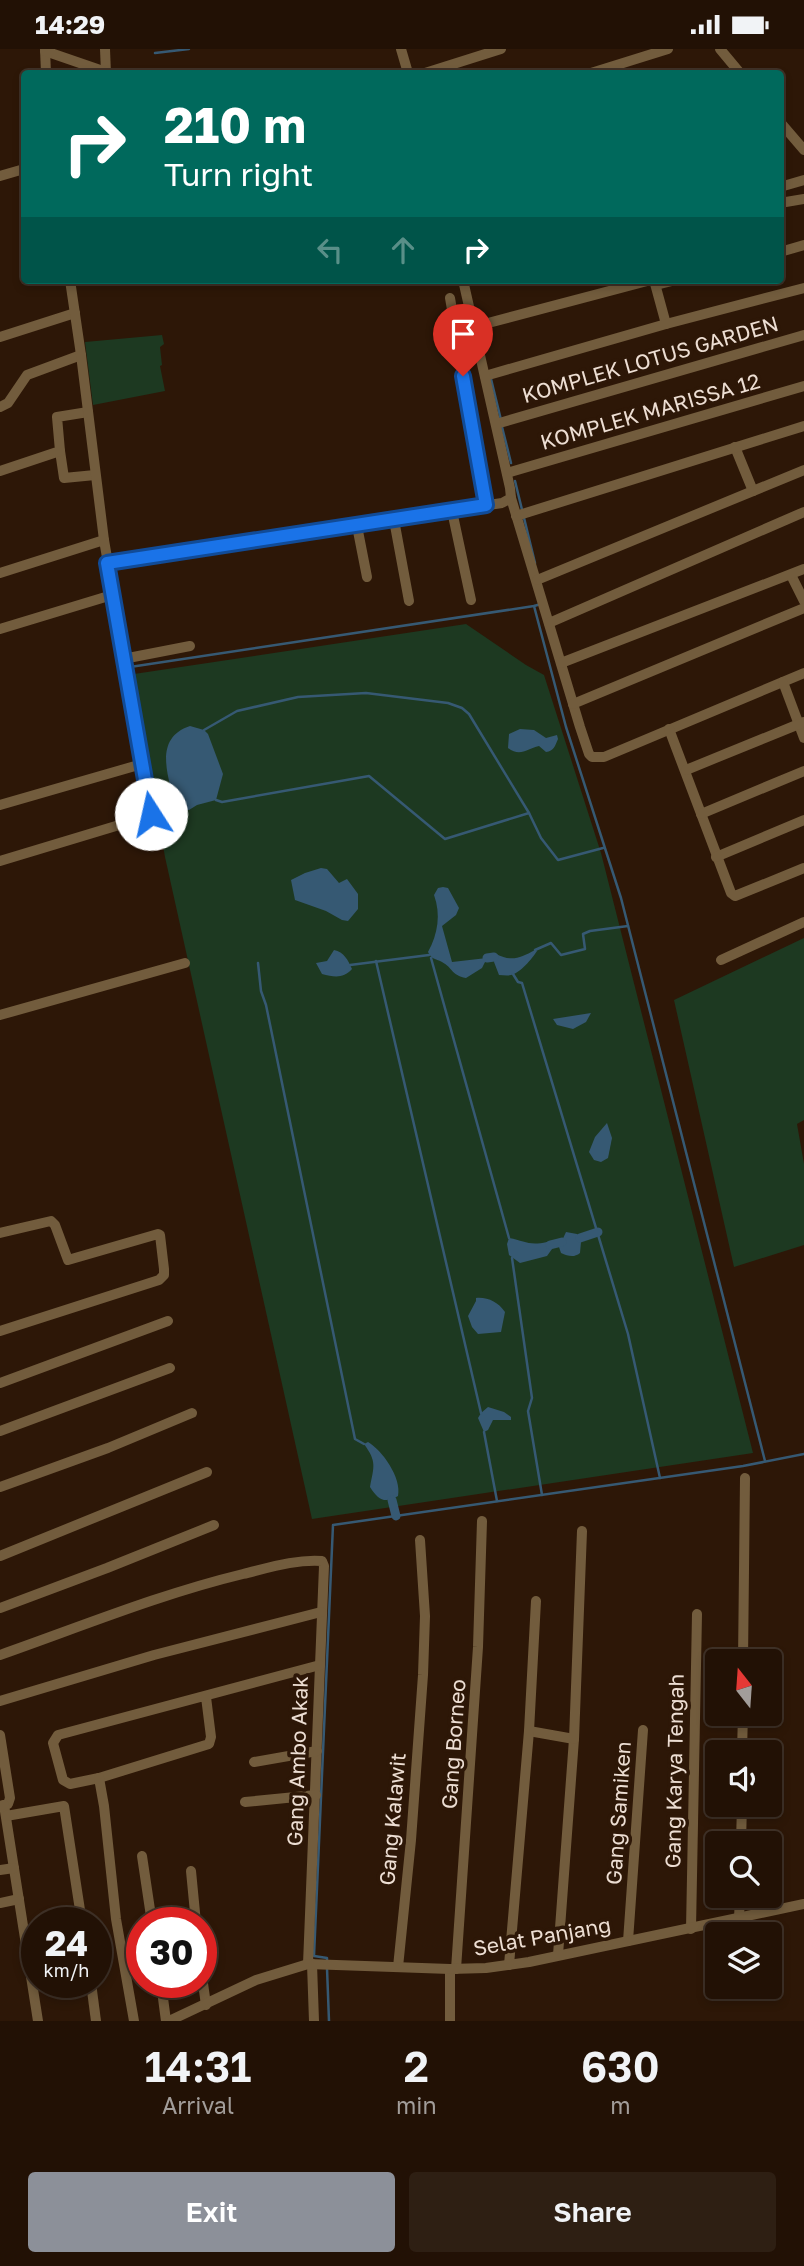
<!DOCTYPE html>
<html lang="en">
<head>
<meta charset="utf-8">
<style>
	:root { --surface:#221105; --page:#2e1f13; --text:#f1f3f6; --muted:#a29d9a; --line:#3f3127; --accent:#8c9099 }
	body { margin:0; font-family:"Golos Text",sans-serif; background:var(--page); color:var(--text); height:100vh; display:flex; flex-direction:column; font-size:26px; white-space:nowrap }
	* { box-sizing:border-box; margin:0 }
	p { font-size:23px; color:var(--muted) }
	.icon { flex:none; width:38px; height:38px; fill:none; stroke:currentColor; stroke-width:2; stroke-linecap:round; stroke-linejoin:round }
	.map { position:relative; height:1972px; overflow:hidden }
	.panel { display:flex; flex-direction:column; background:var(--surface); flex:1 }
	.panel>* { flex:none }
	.guide { position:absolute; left:21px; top:21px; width:763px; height:214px; border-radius:7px; box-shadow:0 4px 10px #0003,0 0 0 2px var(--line); background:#00695c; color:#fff; overflow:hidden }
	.needle { width:46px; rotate:343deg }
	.buttons { position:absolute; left:705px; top:1600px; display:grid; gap:14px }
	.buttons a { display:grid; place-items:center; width:77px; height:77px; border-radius:7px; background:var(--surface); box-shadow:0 4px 10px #0003,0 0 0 2px var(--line); font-size:35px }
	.speed { position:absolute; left:21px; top:1858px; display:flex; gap:14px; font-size:35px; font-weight:700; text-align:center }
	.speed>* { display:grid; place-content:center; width:91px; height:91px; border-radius:50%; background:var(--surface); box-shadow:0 4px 10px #0003,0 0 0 2px var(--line); line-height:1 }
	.speed small { font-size:18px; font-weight:400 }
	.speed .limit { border:10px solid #d22; background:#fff; color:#111 }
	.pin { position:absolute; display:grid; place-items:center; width:60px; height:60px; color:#fff; margin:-72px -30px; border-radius:50% 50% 50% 0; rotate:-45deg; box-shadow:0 0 7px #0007 }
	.pin .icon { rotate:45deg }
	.me { position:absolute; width:77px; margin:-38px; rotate:350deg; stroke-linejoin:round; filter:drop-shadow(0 0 5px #0008) }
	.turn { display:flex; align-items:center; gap:24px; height:147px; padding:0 28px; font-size:32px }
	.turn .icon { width:91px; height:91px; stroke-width:2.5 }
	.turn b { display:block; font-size:49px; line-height:60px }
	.lanes { display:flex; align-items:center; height:66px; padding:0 28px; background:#0003; justify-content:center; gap:35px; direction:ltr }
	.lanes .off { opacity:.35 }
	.eta { display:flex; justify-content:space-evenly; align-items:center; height:119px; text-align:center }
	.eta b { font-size:42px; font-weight:600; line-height:49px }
	.action { display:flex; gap:14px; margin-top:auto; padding:14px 28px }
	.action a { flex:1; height:80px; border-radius:7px; background:var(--accent); color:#fff; font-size:28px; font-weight:600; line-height:80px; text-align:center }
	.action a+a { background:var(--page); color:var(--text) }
	.status { display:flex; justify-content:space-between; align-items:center; height:49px; padding:0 35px; background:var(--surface); direction:ltr }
	.status svg { height:19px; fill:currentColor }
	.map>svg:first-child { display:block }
	.green { fill:#1d3921 }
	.water { fill:#365973 }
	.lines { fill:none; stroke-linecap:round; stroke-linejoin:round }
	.stream { stroke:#365973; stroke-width:2.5 }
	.canal { stroke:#365973; stroke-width:9 }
	.minor { stroke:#725c3d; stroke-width:10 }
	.route-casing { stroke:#114b97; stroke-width:18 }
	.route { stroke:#1a73e8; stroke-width:12 }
	.labels { text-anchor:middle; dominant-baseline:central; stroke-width:7; stroke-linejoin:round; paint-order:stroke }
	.street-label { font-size:21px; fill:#edded3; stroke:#2d1707 }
</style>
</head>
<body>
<div class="status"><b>14:29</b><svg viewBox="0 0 49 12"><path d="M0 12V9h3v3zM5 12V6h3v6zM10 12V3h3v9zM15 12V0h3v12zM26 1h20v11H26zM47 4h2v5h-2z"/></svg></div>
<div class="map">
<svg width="804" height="1972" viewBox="0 0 804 1972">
	<rect width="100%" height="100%" fill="#2d1707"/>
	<g class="green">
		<polygon points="162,286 164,295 160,298 162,316 160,317 165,342 93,356 85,293"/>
		<polygon points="466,575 526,616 544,626 601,804 753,1404 312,1470 165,808 134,625"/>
		<polygon points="804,889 804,1071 797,1075 804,1115 804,1196 734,1218 674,951"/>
	</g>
	<g class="water">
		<path d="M190,677L204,681L208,685L223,725L216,751L197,756L189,761L176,760C170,731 151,690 190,677Z"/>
		<path d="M520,680L534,681L546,689L557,686L558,690C555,697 554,702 546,703L539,697C527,700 520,708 508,699L509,685Z"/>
		<polygon points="321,819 327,820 339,834 347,830 358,845 358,860 348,872 342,871 326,862 295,851 291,831 305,824"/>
		<path d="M443,838L448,839L459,859L456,866L442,877L452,913L487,909L482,919L466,929C451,926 453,919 442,913C435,909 432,911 428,903C438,885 441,865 434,846L438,839Z"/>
		<path d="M334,901C344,903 348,911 352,920C343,930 334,928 322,925L316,914L327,912Z"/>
		<path d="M535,901L537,902C532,910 520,924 511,926C507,927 503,926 499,926L494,913L496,905C512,913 520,909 535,901Z"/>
		<polygon points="591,964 586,973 573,980 557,976 553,970"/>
		<polygon points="607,1074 612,1089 608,1109 601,1113 594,1111 589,1103 595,1088"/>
		<path d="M566,1183L577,1185L581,1193L580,1204C574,1209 568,1207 561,1204L559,1198Z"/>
		<path d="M509,1189C525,1192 529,1197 547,1193L552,1200L547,1207L520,1214L509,1206L507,1195Z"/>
		<path d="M476,1249C488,1248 498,1253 505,1263L501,1283L478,1285L472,1278L468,1267L476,1252Z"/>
		<polygon points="488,1358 504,1363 511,1368 511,1371 493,1371 488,1381 484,1383 478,1369 481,1364"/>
		<path d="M368,1393C382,1401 402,1429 398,1447C385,1455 378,1451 370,1438C374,1417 377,1413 364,1395Z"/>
	</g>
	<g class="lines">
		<g class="stream">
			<polyline points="155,4 189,0"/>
			<polyline points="491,330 501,371"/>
			<polyline points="502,378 511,414"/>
			<polyline points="515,432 535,514"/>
			<polyline points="534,557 566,678 621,849 765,1412"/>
			<polyline points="130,618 534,557 541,555"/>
			<polyline points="204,681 237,662 298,648 366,644 448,654 462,659 469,665 529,764 541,789 558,811 603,799"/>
			<polyline points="216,751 222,753 369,727 445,790 529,764"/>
			<polyline points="535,901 551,894 561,906 585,900 583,885 590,882 628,877"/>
			<polyline points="431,909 509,1189"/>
			<polyline points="376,912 481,1364"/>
			<polyline points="258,914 261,942 266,956 355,1390 364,1395"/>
			<polyline points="350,916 429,906"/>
			<polyline points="513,925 518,933 522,934 628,1285 660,1429"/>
			<polyline points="512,1209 532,1349 528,1362 542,1446"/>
			<polyline points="484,1383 497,1452"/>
			<polyline points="327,1913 327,1909 314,1907 333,1476 743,1417 804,1405"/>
			<polyline points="327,1919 329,1972"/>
		</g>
		<g class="canal">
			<polyline points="487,909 494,908"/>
			<polyline points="580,1189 598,1183"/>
			<polyline points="550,1196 562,1193"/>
			<polyline points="392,1451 396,1467"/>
		</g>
		<g class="minor">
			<polyline points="45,0 46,24"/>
			<polyline points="105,0 106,24"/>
			<polyline points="401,0 408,24"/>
			<polyline points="720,0 740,24"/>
			<polyline points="45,2 106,23"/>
			<polyline points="425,24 501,0"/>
			<polyline points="591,24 668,0"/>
			<polyline points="780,73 804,101"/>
			<polyline points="0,127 24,120"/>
			<polyline points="780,138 804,131"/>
			<polyline points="780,154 804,150"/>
			<polyline points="780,203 804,196"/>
			<polyline points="654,231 666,275"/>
			<polyline points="656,236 676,231"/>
			<polyline points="450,249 486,456"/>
			<polyline points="473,278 651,231"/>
			<polyline points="0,288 75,264"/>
			<polyline points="485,327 666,275 804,239"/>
			<polyline points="0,358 8,354 27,326 81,306"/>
			<polyline points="496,375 804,286"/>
			<polyline points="735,398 753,442"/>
			<polyline points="60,402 64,429 95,426"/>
			<polyline points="0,422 60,402 57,368 88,363"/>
			<polyline points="507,424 804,337"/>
			<polyline points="511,449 580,678 589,705 592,708 604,708 804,624"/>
			<polyline points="452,462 471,551"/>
			<polyline points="516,467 804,377"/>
			<polyline points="394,471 409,552"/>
			<polyline points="357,477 367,528"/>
			<polyline points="107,515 502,454 511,449 510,439 463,231"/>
			<polyline points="0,524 104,491"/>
			<polyline points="791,526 804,552"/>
			<polyline points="537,531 804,421"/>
			<polyline points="549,574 804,463"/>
			<polyline points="0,580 112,546"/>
			<polyline points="123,610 190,597"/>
			<polyline points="561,614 804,520"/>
			<polyline points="783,633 804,689"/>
			<polyline points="573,655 804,559"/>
			<polyline points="669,680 731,844 735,847 804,819"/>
			<polyline points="686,721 804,673"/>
			<polyline points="0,756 142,715"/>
			<polyline points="701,765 804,722"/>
			<polyline points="716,808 804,771"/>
			<polyline points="0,812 149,767 151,765 104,491 81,306 70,231"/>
			<polyline points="721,911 804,873"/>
			<polyline points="0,966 185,914"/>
			<polyline points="0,1184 51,1172 55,1176 68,1211 158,1185 160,1186 164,1220 164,1226 159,1231 0,1282"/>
			<polyline points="0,1334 168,1272"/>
			<polyline points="0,1382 170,1319"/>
			<polyline points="0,1438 108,1399 192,1364"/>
			<polyline points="0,1507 207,1423"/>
			<polyline points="0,1559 107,1519 214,1476"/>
			<path d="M0,1606C80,1578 160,1545 243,1525C268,1519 296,1510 322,1512L324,1517L308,1915"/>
			<polyline points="743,1612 745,1429"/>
			<polyline points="206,1648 211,1688 209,1695 99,1729 70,1735 63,1731 53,1694 58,1686 320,1616"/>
			<polyline points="0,1652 154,1606 321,1563"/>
			<polyline points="529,1682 574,1690 558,1906"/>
			<polyline points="0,1686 10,1749 8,1755 0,1757"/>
			<polyline points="574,1690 582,1482"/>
			<polyline points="742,1703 743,1664"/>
			<polyline points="254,1713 317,1702"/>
			<polyline points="99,1729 104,1757 116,1870 134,1972"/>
			<polyline points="245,1753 316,1746"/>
			<polyline points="4,1756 38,1972"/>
			<polyline points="6,1767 64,1757 82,1874"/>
			<polyline points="741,1794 742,1755"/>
			<polyline points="142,1807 152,1874"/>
			<polyline points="0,1821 14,1819"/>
			<polyline points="191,1822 196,1874"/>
			<polyline points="0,1854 19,1850"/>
			<polyline points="739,1870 740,1846"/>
			<polyline points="691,1880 697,1565"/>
			<polyline points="628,1892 643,1681"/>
			<polyline points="312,1915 314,1972"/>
			<polyline points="509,1916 529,1682 536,1552"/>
			<polyline points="398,1918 411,1791 423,1626 425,1567 420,1491"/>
			<polyline points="201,1920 206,1956"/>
			<polyline points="450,1920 450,1972"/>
			<polyline points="456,1920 478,1598 482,1472"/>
			<polyline points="91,1934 96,1972"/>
			<polyline points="161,1934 166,1972"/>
			<polyline points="169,1972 256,1931 308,1915 450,1920 486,1919 529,1913 804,1855"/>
		</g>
	</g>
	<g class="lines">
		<g class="route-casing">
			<polyline id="route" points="151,765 107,514 486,456 463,327"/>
		</g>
		<use href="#route" class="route"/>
	</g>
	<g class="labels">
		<g class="street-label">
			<text transform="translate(650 310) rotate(-16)">KOMPLEK LOTUS GARDEN</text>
			<text transform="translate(650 362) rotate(-16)">KOMPLEK MARISSA 12</text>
			<text transform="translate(453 1695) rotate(-86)">Gang Borneo</text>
			<text transform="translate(297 1712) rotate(-88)">Gang Ambo Akak</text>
			<text transform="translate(674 1722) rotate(-89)">Gang Karya Tengah</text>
			<text transform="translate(618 1764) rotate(-86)">Gang Samiken</text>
			<text transform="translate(392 1770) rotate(-85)">Gang Kalawit</text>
			<text transform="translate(542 1887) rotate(-10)">Selat Panjang</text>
		</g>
	</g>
</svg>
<div class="buttons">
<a><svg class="needle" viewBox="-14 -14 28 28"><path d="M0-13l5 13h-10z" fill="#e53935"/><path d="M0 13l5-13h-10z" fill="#a29d9a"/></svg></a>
<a><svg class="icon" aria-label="sound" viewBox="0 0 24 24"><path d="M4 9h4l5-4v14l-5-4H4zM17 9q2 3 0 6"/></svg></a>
<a><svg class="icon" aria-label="search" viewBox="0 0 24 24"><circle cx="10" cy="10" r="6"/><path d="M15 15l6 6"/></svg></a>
<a><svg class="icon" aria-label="layers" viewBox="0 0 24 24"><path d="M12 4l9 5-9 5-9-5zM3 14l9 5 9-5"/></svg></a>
</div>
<div class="speed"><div>24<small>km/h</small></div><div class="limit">30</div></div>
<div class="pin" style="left:463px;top:327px;background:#d93025"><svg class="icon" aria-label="arrive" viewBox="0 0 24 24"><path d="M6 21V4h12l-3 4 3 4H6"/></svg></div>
<svg class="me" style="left:151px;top:765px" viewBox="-20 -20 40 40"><circle r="19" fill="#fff"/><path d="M0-13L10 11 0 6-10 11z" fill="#1a73e8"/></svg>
<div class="guide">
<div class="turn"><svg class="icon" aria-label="right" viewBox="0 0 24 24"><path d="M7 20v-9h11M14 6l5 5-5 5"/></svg><div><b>210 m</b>Turn right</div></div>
<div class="lanes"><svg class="icon off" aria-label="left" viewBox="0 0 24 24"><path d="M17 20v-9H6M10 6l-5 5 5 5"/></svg><svg class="icon off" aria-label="ahead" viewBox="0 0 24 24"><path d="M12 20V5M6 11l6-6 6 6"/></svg><svg class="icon" aria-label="right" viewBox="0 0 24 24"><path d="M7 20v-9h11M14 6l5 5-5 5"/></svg></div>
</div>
</div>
<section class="panel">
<div class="eta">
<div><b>14:31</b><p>Arrival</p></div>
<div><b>2</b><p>min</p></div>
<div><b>630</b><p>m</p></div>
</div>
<div class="action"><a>Exit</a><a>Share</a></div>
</section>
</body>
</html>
